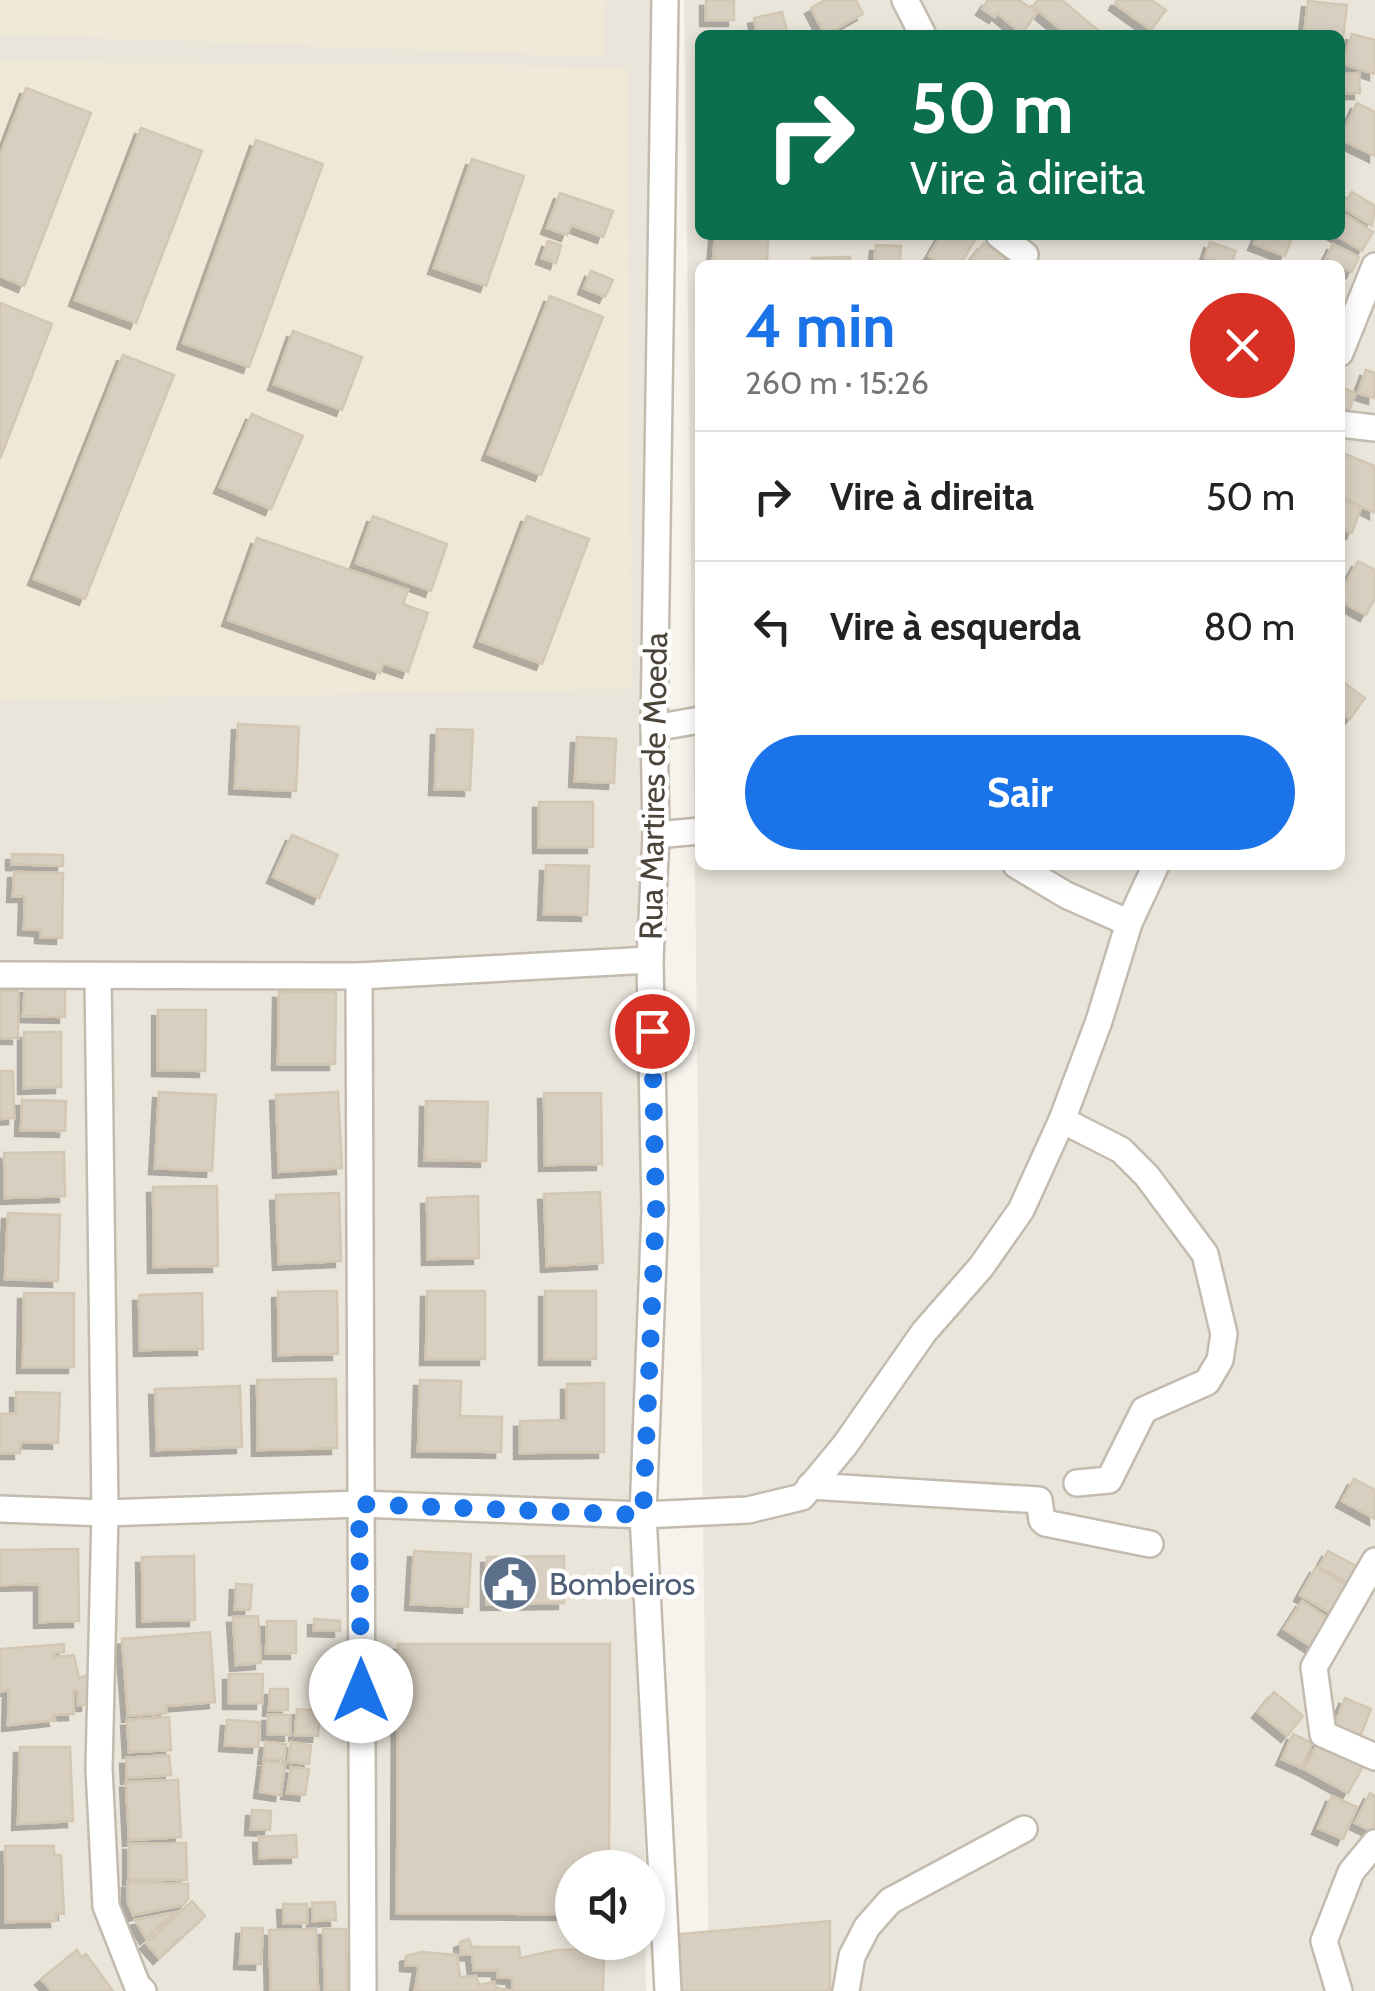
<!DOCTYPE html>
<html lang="pt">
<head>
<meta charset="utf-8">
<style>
	:root { --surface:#fff; --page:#f6f6f6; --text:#222; --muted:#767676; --line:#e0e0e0; --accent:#1a73e8 }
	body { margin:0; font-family:Cabin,sans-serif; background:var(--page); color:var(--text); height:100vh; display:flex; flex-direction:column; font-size:38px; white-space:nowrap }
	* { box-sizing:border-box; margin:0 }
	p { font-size:32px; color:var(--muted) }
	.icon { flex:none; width:55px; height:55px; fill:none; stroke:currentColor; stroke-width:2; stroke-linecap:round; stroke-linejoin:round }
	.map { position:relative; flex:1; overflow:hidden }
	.details { position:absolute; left:695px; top:260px; width:650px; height:610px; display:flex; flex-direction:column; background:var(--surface); border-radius:15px; box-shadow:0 5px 15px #0003 }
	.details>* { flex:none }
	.guide { position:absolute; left:695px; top:30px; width:650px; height:210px; border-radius:15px; box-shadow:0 5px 15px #0003; background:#0b6e4f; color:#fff; overflow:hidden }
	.controls { position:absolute; left:555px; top:1850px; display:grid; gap:20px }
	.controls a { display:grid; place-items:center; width:110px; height:110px; border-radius:50%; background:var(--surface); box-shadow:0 5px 15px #0003; font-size:50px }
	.pin { position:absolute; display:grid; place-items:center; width:85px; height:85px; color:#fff; margin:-42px; border:5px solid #fff; border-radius:50%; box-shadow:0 2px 10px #0007 }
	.me { position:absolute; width:110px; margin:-55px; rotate:0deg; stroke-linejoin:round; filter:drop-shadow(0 0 8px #0008) }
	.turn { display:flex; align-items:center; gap:35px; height:210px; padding:0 50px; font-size:45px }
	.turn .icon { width:130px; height:130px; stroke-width:2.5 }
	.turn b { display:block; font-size:70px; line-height:85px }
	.round { display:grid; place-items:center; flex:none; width:105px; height:105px; border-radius:52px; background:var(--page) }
	.head { display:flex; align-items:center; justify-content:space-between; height:170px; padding:0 50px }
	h1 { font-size:60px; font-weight:800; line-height:75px; color:var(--accent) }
	.primary-button { display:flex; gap:20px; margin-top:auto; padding:20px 50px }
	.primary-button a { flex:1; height:115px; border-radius:60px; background:var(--accent); color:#fff; font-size:40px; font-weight:800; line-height:115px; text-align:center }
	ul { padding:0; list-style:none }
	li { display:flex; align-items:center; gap:30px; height:130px; padding:0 50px; border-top:2px solid var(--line) }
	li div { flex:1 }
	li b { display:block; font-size:38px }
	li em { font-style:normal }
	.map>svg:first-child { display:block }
	.residential { fill:#eae5da; fill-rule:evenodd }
	.education { fill:#efe8d6 }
	.building { fill:#d8cfc1; stroke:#d3c7b4; stroke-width:2.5; filter:url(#shadow) }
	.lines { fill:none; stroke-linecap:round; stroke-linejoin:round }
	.street-casing { stroke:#c2bbae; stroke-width:30 }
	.street { stroke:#fff; stroke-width:25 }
	.route { stroke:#1a73e8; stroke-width:18; stroke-dasharray:0 32.4 }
	.labels { text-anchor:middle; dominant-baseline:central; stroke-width:9; stroke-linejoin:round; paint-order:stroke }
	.street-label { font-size:32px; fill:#4b4439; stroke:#fff }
	.service-label { font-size:32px; fill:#4e5e75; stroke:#fff; text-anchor:start }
</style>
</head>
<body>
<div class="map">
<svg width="1375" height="1991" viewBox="0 0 1375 1991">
	<defs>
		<filter id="shadow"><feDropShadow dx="-6" dy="6" stdDeviation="0" flood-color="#0004"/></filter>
	</defs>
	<rect width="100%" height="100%" fill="#f6f3ec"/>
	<g class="residential">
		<polygon points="0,0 650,0 650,960 643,1515 645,1867 572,1868 572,1942 645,1943 646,1991 0,1991"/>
		<path d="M684,0H1375V1991H709ZM700,35H1340V235H700ZM700,265H1340V865H700Z"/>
	</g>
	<g class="education">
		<polygon points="0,0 606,0 604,57 0,34"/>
		<polygon points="0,61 629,67 631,689 0,700"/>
	</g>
	<g class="building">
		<rect x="706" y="0" width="28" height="20"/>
		<polygon points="825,0 856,0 863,14 825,35 811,8"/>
		<polygon points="988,0 1019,0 1037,12 1022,34 997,13 995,17 982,9"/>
		<polygon points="1038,0 1062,0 1099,31 1095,35 1067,35 1033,6"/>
		<polygon points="1117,0 1151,0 1166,10 1151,30 1115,4"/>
		<polygon points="1308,1 1347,5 1342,46 1340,35 1304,35"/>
		<polygon points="782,12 788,35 757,35 754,18"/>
		<polygon points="1352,34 1375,40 1375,74 1343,64"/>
		<polygon points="1359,73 1360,93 1340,93 1340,74"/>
		<polygon points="26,88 91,113 24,286 0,276 0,156"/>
		<polygon points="1357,103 1375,112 1375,156 1340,139"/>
		<polygon points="141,128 202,151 136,323 75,300"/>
		<polygon points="256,140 323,164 249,367 183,343"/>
		<polygon points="472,159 524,176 486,286 434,268"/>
		<polygon points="1352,192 1375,206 1372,226 1342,207"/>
		<polygon points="560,193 613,211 603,237 571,225 567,235 547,228"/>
		<polygon points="1346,215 1373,232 1362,251 1336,235 1340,235 1340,224"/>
		<polygon points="715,235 768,235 767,264 713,261"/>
		<polygon points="941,235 978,235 960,265 943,265 929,256"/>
		<polygon points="1258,235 1293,235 1285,256 1254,244"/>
		<polygon points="548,241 561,245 556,263 542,258"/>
		<polygon points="1210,242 1236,251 1231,265 1205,258"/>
		<polygon points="984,243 1006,259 1001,265 967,265"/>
		<polygon points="1333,244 1359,257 1352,272 1326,259"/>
		<polygon points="876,245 901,246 900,265 874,265"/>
		<polygon points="850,257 850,265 812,265 812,258"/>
		<polygon points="591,271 613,280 605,297 584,288"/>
		<polygon points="550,296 603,317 541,475 488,454"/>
		<polygon points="0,303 52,324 0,459"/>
		<polygon points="293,331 362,357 342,410 274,384"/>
		<polygon points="123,355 174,375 85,599 34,579"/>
		<polygon points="1366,370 1375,373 1374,398 1358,393"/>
		<polygon points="1343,388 1356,393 1345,420 1340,418"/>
		<polygon points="252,414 303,436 271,509 220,487"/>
		<polygon points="1340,452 1375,466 1375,513 1340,496"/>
		<polygon points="1340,500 1361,508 1352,533 1340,528"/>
		<polygon points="373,516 447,544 431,591 356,563"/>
		<polygon points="527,516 589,539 542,664 480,641"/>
		<polygon points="257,538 408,590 403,604 428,613 408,672 383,663 380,673 228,620"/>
		<polygon points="1358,561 1375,570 1375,598 1366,615 1340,601 1340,594"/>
		<polygon points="1343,682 1365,698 1350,719 1340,712"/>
		<polygon points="238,724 299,727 296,791 235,788"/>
		<polygon points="437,729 473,730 470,790 435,789"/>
		<polygon points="577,737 616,739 614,783 575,781"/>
		<rect x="539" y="802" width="54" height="45"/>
		<polygon points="292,835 338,855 319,898 273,877"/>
		<polygon points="12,854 63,855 63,866 12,864"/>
		<polygon points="546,865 589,866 587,915 544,914"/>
		<polygon points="14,872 63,873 62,938 41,937 41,930 24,929 25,896 13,896"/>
		<polygon points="25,987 65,988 65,1017 23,1016"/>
		<rect x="0" y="991" width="18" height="47"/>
		<polygon points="279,992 336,992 335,1064 278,1064"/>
		<polygon points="158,1010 206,1010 205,1071 158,1070"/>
		<polygon points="24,1032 61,1032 61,1087 24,1088"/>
		<polygon points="0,1071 13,1071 14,1118 0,1119"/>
		<polygon points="159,1092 216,1095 212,1171 155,1168"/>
		<polygon points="338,1092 342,1168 279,1172 276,1095"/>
		<polygon points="544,1093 601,1093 602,1164 545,1165"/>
		<polygon points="22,1100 66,1101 65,1131 21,1130"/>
		<polygon points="426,1101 488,1102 486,1161 425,1160"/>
		<polygon points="64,1152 65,1196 5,1198 4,1153"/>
		<polygon points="217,1186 218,1266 154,1267 153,1187"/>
		<polygon points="600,1192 603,1263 547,1266 544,1194"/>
		<polygon points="339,1193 341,1261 279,1264 276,1195"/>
		<polygon points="478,1196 479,1258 428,1259 427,1198"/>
		<polygon points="8,1213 60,1215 58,1281 5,1279"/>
		<polygon points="337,1291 338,1354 279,1355 278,1292"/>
		<polygon points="427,1291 485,1291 485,1359 426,1359"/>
		<rect x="545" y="1291" width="51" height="68"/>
		<polygon points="24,1293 74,1293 74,1367 23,1367"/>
		<polygon points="202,1293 203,1349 140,1350 139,1295"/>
		<polygon points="336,1379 337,1448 258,1450 257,1380"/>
		<polygon points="420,1380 461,1381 460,1416 502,1417 501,1452 418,1451"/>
		<polygon points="604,1383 604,1452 520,1453 520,1421 567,1420 567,1384"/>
		<polygon points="240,1386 242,1447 157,1450 155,1389"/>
		<polygon points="16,1392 60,1393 58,1443 20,1442 20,1453 0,1453 0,1414 16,1414"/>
		<polygon points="1354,1479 1375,1490 1375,1519 1342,1501"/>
		<polygon points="78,1549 79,1621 40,1622 40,1584 0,1585 0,1550"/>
		<polygon points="414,1551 471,1554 468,1607 411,1604"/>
		<polygon points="1328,1551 1362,1569 1354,1586 1319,1567"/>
		<polygon points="194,1556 195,1620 143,1621 142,1557"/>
		<polygon points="564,1556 564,1603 487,1604 487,1557"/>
		<polygon points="1316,1567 1353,1589 1337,1617 1300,1595"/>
		<polygon points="236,1584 252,1585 250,1610 235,1609"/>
		<polygon points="1302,1601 1333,1621 1315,1649 1284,1629"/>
		<polygon points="258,1616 261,1663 236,1665 233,1617"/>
		<polygon points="314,1619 340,1621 340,1631 314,1630"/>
		<polygon points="267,1621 296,1621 296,1653 266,1653"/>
		<polygon points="210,1632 215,1702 166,1706 166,1713 128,1716 122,1639"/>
		<polygon points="64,1644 64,1652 54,1653 53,1657 74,1655 79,1678 87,1675 87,1705 78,1705 78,1690 73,1690 74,1714 53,1715 55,1720 8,1725 9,1689 0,1692 0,1649"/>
		<polygon points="398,1644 610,1644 609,1868 572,1868 572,1914 397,1913"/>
		<polygon points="229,1674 263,1674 262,1703 229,1703"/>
		<polygon points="270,1689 288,1689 288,1710 269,1710"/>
		<polygon points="1274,1692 1303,1716 1287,1736 1258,1712"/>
		<polygon points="1345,1698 1371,1709 1358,1742 1332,1732"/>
		<polygon points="297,1709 320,1711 318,1736 295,1735"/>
		<polygon points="268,1715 290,1715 290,1735 268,1734"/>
		<polygon points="169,1717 171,1750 129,1752 127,1720"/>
		<polygon points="227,1720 260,1722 258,1747 225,1745"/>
		<polygon points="1293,1734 1312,1743 1302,1768 1282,1759"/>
		<polygon points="1321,1737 1366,1761 1348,1793 1304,1769"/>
		<polygon points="266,1742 286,1744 284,1760 264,1758"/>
		<polygon points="291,1742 311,1745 309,1764 288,1762"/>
		<polygon points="20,1747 70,1747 73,1821 18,1824"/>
		<polygon points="169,1755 171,1775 127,1778 126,1758"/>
		<polygon points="264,1761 285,1764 281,1795 260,1792"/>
		<polygon points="291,1767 309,1769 305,1795 287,1793"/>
		<polygon points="178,1780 181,1837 129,1840 126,1782"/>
		<polygon points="1370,1793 1375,1796 1375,1823 1372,1831 1355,1823"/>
		<polygon points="1332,1796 1357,1807 1343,1839 1318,1828"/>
		<polygon points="252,1810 271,1811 270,1830 251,1829"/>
		<polygon points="296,1835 297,1857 260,1858 259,1837"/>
		<polygon points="186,1843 187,1880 129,1879 129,1844"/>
		<polygon points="5,1846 54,1846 54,1855 61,1855 64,1914 56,1913 56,1921 6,1922"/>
		<polygon points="128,1882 188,1884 188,1899 183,1905 133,1915 128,1902"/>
		<polygon points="192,1901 205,1916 159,1958 146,1943"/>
		<polygon points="335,1902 336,1920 313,1921 312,1903"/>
		<polygon points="283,1904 307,1904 307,1923 284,1923"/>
		<polygon points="176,1912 146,1938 135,1920"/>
		<polygon points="830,1921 830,1991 669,1991 670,1935"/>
		<polygon points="242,1928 263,1928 261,1964 240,1963"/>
		<polygon points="316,1929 318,1991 271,1991 269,1930"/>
		<polygon points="323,1929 346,1929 347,1991 325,1991"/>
		<polygon points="469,1939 472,1947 519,1947 520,1958 556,1950 604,1949 603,1991 422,1991 415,1990 419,1966 406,1965 406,1956 421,1952 457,1955 460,1977 476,1976 479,1985 494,1982 497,1988 512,1991 513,1978 498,1977 498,1970 474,1970 472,1954 461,1955 460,1942"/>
		<polygon points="77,1950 81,1957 86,1954 113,1991 52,1991 41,1979"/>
	</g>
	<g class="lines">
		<g class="street-casing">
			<g id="street">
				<polyline points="665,0 654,728 656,835 650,960 655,1210 643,1515 668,1991"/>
				<polyline points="905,0 923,35"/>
				<polyline points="999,235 1025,255"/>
				<polyline points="1340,353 1375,266"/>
				<polyline points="1340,424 1375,428"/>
				<polyline points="654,728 700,720"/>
				<polyline points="656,835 700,831"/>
				<polyline points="1016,865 1066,895 1129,923"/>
				<polyline points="0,975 359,976 650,960"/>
				<polyline points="98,976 105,1513 99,1769 106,1906 137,1985 143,1991"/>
				<polyline points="359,976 363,1991"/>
				<polyline points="1062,1120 1121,1150 1147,1176 1205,1254 1224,1334 1220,1360 1207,1382 1144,1410 1109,1480 1077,1483"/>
				<polyline points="810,1486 1039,1500 1042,1520 1045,1523 1150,1544"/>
				<polyline points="0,1509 105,1513 359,1504 643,1515 748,1510 802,1497 845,1445 924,1332 981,1267 1021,1210 1062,1120 1099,1021 1129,923 1156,865"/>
				<polyline points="1375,1561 1314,1667 1323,1734 1375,1757"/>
				<polyline points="846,1991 852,1956 867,1927 890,1901 1024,1829"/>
				<polyline points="1339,1991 1324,1941 1351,1872 1375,1843"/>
			</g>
		</g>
		<use href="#street" class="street"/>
	</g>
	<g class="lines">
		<polyline class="route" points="361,1691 359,1504 643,1515 656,1210 652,1031"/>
	</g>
	<defs>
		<g id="civic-disc" transform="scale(2.875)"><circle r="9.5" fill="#5c6f8a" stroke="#fff"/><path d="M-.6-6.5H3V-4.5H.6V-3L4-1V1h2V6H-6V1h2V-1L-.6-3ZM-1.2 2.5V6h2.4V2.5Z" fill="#fff"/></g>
	</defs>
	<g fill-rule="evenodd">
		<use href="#civic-disc" x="510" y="1583"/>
	</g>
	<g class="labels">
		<g class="street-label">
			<text transform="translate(653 786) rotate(-89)">Rua Martires de Moeda</text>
		</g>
		<g class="service-label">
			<text x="549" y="1583">Bombeiros</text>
		</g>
	</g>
</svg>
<div class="controls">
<a><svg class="icon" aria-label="sound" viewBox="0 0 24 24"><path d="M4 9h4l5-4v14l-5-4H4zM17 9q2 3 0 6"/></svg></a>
</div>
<div class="pin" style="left:652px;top:1031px;background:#d93025"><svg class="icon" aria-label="arrive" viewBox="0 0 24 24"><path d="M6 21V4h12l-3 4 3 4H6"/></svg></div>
<svg class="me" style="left:361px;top:1691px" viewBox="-20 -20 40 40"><circle r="19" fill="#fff"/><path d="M0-13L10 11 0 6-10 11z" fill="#1a73e8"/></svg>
<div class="guide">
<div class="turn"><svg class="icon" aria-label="right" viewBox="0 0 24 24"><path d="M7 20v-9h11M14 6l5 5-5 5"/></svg><div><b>50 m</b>Vire à direita</div></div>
</div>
<section class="details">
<div class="head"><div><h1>4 min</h1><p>260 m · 15:26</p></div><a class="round" style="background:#d93025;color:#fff"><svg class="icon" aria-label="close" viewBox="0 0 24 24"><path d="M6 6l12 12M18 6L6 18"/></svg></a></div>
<ul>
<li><svg class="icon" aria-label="right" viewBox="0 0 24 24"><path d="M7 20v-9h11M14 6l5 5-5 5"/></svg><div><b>Vire à direita</b></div><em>50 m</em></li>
<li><svg class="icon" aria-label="left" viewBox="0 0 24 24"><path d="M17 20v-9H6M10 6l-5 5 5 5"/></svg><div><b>Vire à esquerda</b></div><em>80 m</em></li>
</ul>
<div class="primary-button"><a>Sair</a></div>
</section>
</div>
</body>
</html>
